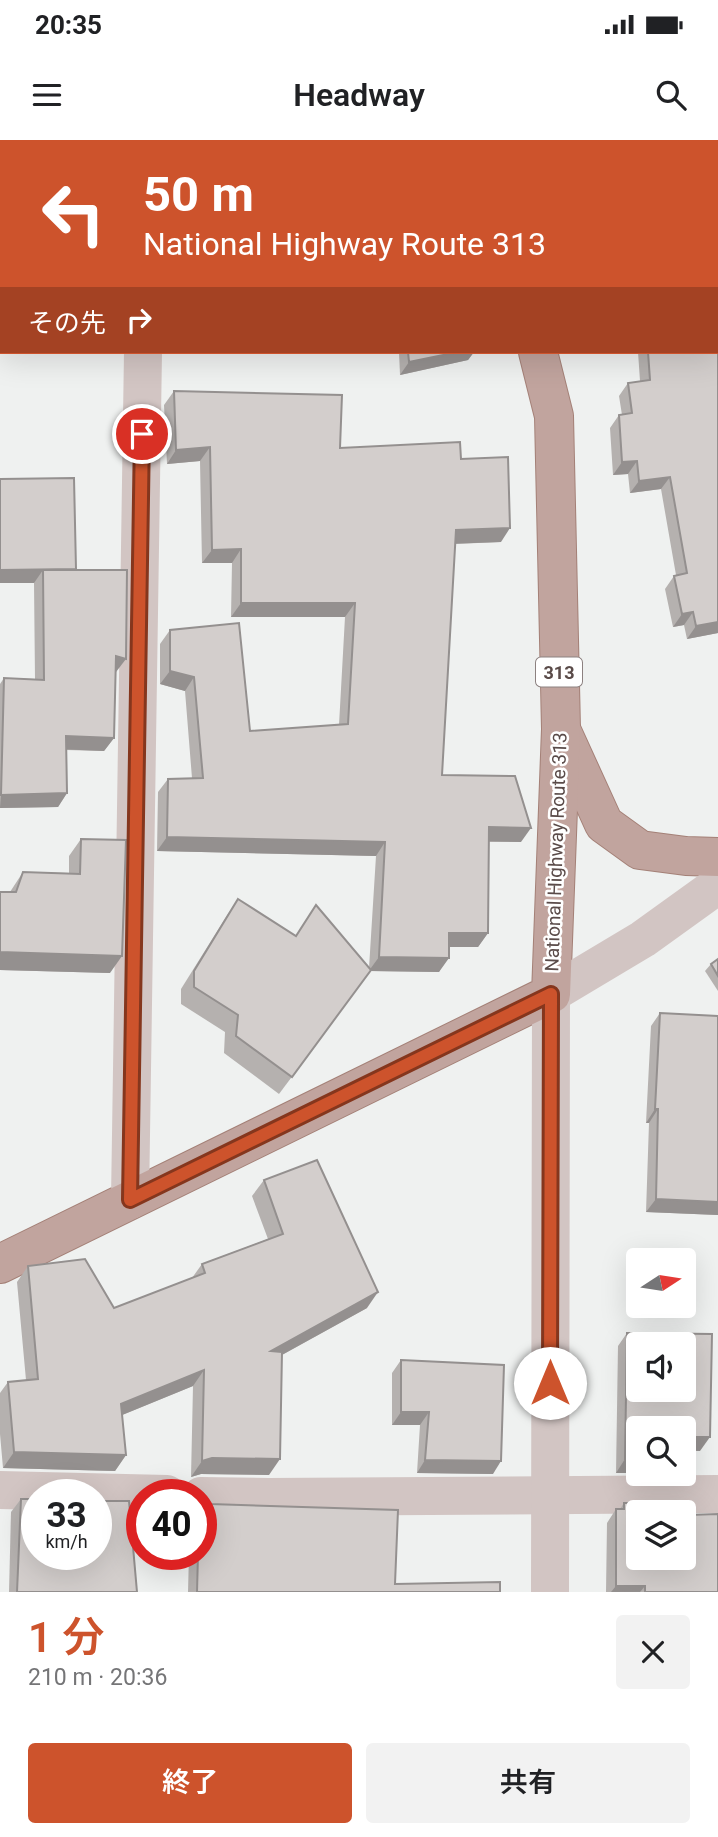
<!DOCTYPE html>
<html lang="ja">
<head>
<meta charset="utf-8">
<style>
	:root { --surface:#fff; --page:#f2f2f2; --text:#202124; --muted:#757577; --accent:#cd532c }
	body { margin:0; font-family:Roboto,"Noto Sans JP",sans-serif; background:var(--page); color:var(--text); height:100vh; display:flex; flex-direction:column; font-size:26px; white-space:nowrap }
	* { box-sizing:border-box; margin:0 }
	p { font-size:23px; color:var(--muted) }
	.icon { flex:none; width:38px; height:38px; fill:none; stroke:currentColor; stroke-width:2; stroke-linecap:round; stroke-linejoin:round }
	.map { position:relative; height:1452px; overflow:hidden }
	.sheet { display:flex; flex-direction:column; background:var(--surface); flex:1 }
	.sheet>* { flex:none }
	.guide { position:absolute; left:0px; top:0px; width:719px; height:214px; box-shadow:0 7px 28px #0002; background:#cd532c; color:#fff; overflow:hidden }
	.needle { width:46px; rotate:78deg }
	.controls { position:absolute; left:626px; top:1108px; display:grid; gap:14px }
	.controls a { display:grid; place-items:center; width:70px; height:70px; border-radius:7px; background:var(--surface); box-shadow:0 7px 28px #0002; font-size:35px }
	.speed { position:absolute; left:21px; top:1339px; display:flex; gap:14px; font-size:35px; font-weight:700; text-align:center }
	.speed>* { display:grid; place-content:center; width:91px; height:91px; border-radius:50%; background:var(--surface); box-shadow:0 7px 28px #0002; line-height:1 }
	.speed small { font-size:18px; font-weight:400 }
	.speed .limit { border:10px solid #d22; background:#fff; color:#111 }
	.pin { position:absolute; display:grid; place-items:center; width:60px; height:60px; color:#fff; margin:-30px; border:4px solid #fff; border-radius:50%; box-shadow:0 2px 7px #0007 }
	.me { position:absolute; width:77px; margin:-38px; rotate:0deg; stroke-linejoin:round; filter:drop-shadow(0 0 5px #0008) }
	.turn { display:flex; align-items:center; gap:24px; height:147px; padding:0 28px; font-size:32px }
	.turn .icon { width:91px; height:91px; stroke-width:2.5 }
	.turn b { display:block; font-size:49px; line-height:60px }
	.then { display:flex; align-items:center; height:66px; padding:0 28px; background:#0003; gap:14px; font-size:26px }
	.round { display:grid; place-items:center; flex:none; width:74px; height:74px; border-radius:7px; background:var(--page) }
	.overview { display:flex; align-items:center; justify-content:space-between; height:119px; padding:0 28px }
	h1 { font-size:42px; font-weight:600; line-height:52px; color:var(--accent) }
	.primary-button { display:flex; gap:14px; margin-top:auto; padding:14px 28px }
	.primary-button a { flex:1; height:80px; border-radius:7px; background:var(--accent); color:#fff; font-size:28px; font-weight:600; line-height:80px; text-align:center }
	.primary-button a+a { background:var(--page); color:var(--text) }
	.status { display:flex; justify-content:space-between; align-items:center; height:49px; padding:0 35px; background:var(--surface); direction:ltr }
	.status svg { height:19px; fill:currentColor }
	header { display:flex; justify-content:space-between; align-items:center; height:91px; padding:0 28px; background:var(--surface); font-size:32px; font-weight:600 }
	.map>svg:first-child { display:block }
	.lines { fill:none; stroke-linecap:round; stroke-linejoin:round }
	.trunk-casing { stroke:#a48077; stroke-width:40 }
	.minor { stroke:#d2c5c3; stroke-width:38 }
	.tertiary { stroke:#d2c5c3; stroke-width:38 }
	.trunk { stroke:#c1a49e; stroke-width:38 }
	.wall { fill:#b5b1af }
	.shaded-wall { fill:#94908f }
	.building { fill:#d3cecc; stroke:#94908f; stroke-width:2; fill-rule:evenodd }
	.route-casing { stroke:#85361d; stroke-width:18 }
	.route { stroke:#cd532c; stroke-width:12 }
	.labels { text-anchor:middle; dominant-baseline:central; stroke-width:5; stroke-linejoin:round; paint-order:stroke }
	.shield { fill:#fff; stroke:#8c8180; stroke-width:2 }
	.shield-label { font-size:18px; font-weight:bold; fill:#5a4b49 }
	.street-label { font-size:19px; fill:#5a4b49; stroke:#fff }
</style>
</head>
<body>
<div class="status"><b>20:35</b><svg viewBox="0 0 49 12"><path d="M0 12V9h3v3zM5 12V6h3v6zM10 12V3h3v9zM15 12V0h3v12zM26 1h20v11H26zM47 4h2v5h-2z"/></svg></div>
<header><svg class="icon" aria-label="menu" viewBox="0 0 24 24"><path d="M4 6h16M4 12h16M4 18h16"/></svg>Headway<svg class="icon" aria-label="search" viewBox="0 0 24 24"><circle cx="10" cy="10" r="6"/><path d="M15 15l6 6"/></svg></header>
<div class="map">
<svg width="718" height="1452" viewBox="0 0 718 1452">
	<rect width="100%" height="100%" fill="#eff1f0"/>
	<g class="lines">
		<g class="trunk-casing">
			<g id="trunk">
				<polyline points="458,0 458,2"/>
				<polyline points="563,594 604,684 640,710 686,716 718,717"/>
				<polyline points="0,1124 551,854 561,589 554,276 538,212"/>
			</g>
		</g>
		<g class="minor">
			<polyline points="145,2 145,0"/>
			<polyline points="130,1060 143,212"/>
			<polyline points="0,1350 167,1354"/>
			<polyline points="201,1356 268,1357 718,1354"/>
		</g>
		<polyline class="tertiary" points="550,1452 551,854 643,799 718,745"/>
		<use href="#trunk" class="trunk"/>
	</g>
	<g class="wall">
		<polygon points="277,0 367,0 368,2 278,2"/>
		<polygon points="527,0 586,0 584,2 529,2"/>
		<polygon points="588,0 718,0 718,493 687,499 684,485 673,487 665,449 674,436 676,435 661,349 630,353 628,334 613,335 610,288 619,275 622,275 619,256 628,243 640,241 638,212 718,212 718,2 590,2"/>
		<polygon points="399,212 474,212 468,220 400,235"/>
		<polygon points="174,251 340,308 461,319 501,402 455,404 442,635 521,702 489,702 488,793 478,807 449,807 439,832 370,831 279,954 224,913 225,892 181,864 181,849 226,777 238,759 296,796 316,765 369,828 376,716 157,711 158,652 168,639 192,638 185,551 160,544 160,504 170,490 250,591 339,585 345,477 231,477 232,423 202,423 200,321 167,324 164,265"/>
		<polygon points="0,339 76,429 75,430 116,532 114,598 104,611 66,610 67,653 58,667 0,668 0,544 4,538 35,539 34,443 0,443"/>
		<polygon points="81,699 110,833 0,830 0,752 10,752 23,732 69,733 69,716"/>
		<polygon points="718,819 718,851 705,831 711,824"/>
		<polygon points="660,873 718,1075 646,1072 649,983 646,983 651,886"/>
		<polygon points="264,1040 367,1168 282,1215 269,1335 201,1334 191,1337 193,1246 122,1275 126,1315 115,1331 3,1328 0,1294 0,1253 8,1242 26,1240 17,1142 28,1126 114,1168 192,1138 202,1124 268,1099 252,1056"/>
		<polygon points="627,1193 700,1311 690,1311 690,1319 684,1327 684,1288 639,1333 616,1333 618,1206"/>
		<polygon points="401,1220 493,1334 417,1333 420,1285 392,1285 392,1233"/>
		<polygon points="21,1359 137,1452 9,1452 11,1372"/>
		<polygon points="624,1363 689,1375 718,1452 606,1452 607,1383 616,1369 620,1369"/>
		<polygon points="189,1414 201,1414 395,1444 500,1452 188,1452"/>
	</g>
	<g class="shaded-wall">
		<rect x="0" y="159" width="2" height="12"/>
		<polygon points="458,212 474,212 468,220 400,235 409,222"/>
		<polygon points="210,307 200,321 167,324 176,310"/>
		<polygon points="637,321 628,334 613,335 622,322"/>
		<polygon points="670,337 661,349 630,353 639,341"/>
		<polygon points="510,388 501,402 446,404 456,390"/>
		<polygon points="241,409 232,423 202,423 212,410"/>
		<polygon points="76,429 66,442 43,430 34,443 0,443 0,430"/>
		<polygon points="241,463 355,463 345,477 231,477"/>
		<polygon points="693,472 684,485 673,487 682,474"/>
		<polygon points="718,482 718,493 687,499 696,486"/>
		<polygon points="116,516 126,519 116,532 107,530"/>
		<polygon points="170,531 194,537 185,551 160,544"/>
		<polygon points="66,596 114,598 104,611 56,609"/>
		<polygon points="67,653 58,667 0,668 1,655"/>
		<polygon points="489,687 531,688 521,702 479,701"/>
		<polygon points="167,697 385,702 376,716 157,711"/>
		<polygon points="449,793 488,793 478,807 439,807"/>
		<polygon points="0,812 122,816 110,833 0,830"/>
		<polygon points="379,817 449,818 439,832 370,831 279,954"/>
		<polygon points="655,969 658,969 649,983 646,983"/>
		<polygon points="656,1059 718,1062 718,1075 646,1072"/>
		<polygon points="378,1152 367,1168 260,1227 271,1211"/>
		<polygon points="204,1230 193,1246 110,1280 121,1264"/>
		<polygon points="401,1272 429,1272 420,1285 392,1285"/>
		<polygon points="690,1297 710,1297 700,1311 684,1310"/>
		<polygon points="14,1312 126,1315 115,1331 3,1328"/>
		<polygon points="212,1318 280,1319 269,1335 201,1334 191,1337 202,1321"/>
		<polygon points="625,1319 639,1319 639,1333 616,1333"/>
		<polygon points="684,1319 690,1319 684,1327"/>
		<polygon points="425,1320 501,1321 493,1334 417,1333"/>
		<polygon points="616,1446 645,1446 640,1452 611,1452"/>
	</g>
	<g class="building">
		<polygon points="293,0 367,0 368,2 294,2"/>
		<polygon points="554,0 585,0 583,2 557,2"/>
		<polygon points="613,0 718,0 718,482 696,486 693,472 682,474 674,436 687,433 670,337 639,341 637,321 622,322 619,275 632,273 628,243 650,240 648,212 718,212 718,2 615,2"/>
		<rect x="0" y="79" width="2" height="80"/>
		<polygon points="408,212 458,212 409,222"/>
		<polygon points="174,251 342,255 340,308 460,302 461,319 508,317 510,388 456,390 442,635 515,636 531,688 489,687 488,793 449,793 449,818 379,817 385,702 167,697 168,639 203,638 194,537 170,531 170,490 239,483 250,591 348,584 355,463 241,463 241,409 212,410 210,307 176,310"/>
		<polygon points="74,338 76,429 0,430 0,339"/>
		<polygon points="43,430 127,430 126,519 116,516 114,598 66,596 67,653 1,655 4,538 44,540"/>
		<polygon points="81,699 126,700 122,816 0,812 0,752 16,752 23,732 80,734"/>
		<polygon points="238,759 296,796 316,765 371,830 292,937 236,896 238,875 194,847 194,831"/>
		<polygon points="718,819 718,836 711,824"/>
		<polygon points="660,873 718,876 718,1062 656,1059 658,969 655,969"/>
		<polygon points="317,1020 378,1152 271,1211 282,1212 280,1319 212,1318 202,1321 204,1230 121,1264 126,1315 14,1312 8,1242 38,1239 28,1126 85,1119 114,1168 205,1133 202,1124 283,1094 264,1040"/>
		<path d="M627,1193L712,1194L710,1297H690V1319H684V1288H639V1319H625ZM639,1204H684V1250H639Z"/>
		<polygon points="401,1220 504,1225 501,1321 425,1320 429,1272 401,1272"/>
		<polygon points="21,1359 37,1359 37,1414 96,1414 96,1361 129,1361 137,1452 17,1452"/>
		<polygon points="201,1362 210,1364 398,1370 395,1444 500,1442 500,1452 197,1452 198,1414 201,1414"/>
		<path d="M624,1363H690L689,1375L718,1374V1452H645V1446H616V1369H624ZM639,1372H684V1418H639Z"/>
	</g>
	<g class="lines">
		<g class="route-casing">
			<polyline id="route" points="142,294 130,1060 551,854 550,1243"/>
		</g>
		<use href="#route" class="route"/>
	</g>
	<g class="labels">
		<rect class="shield" x="536" y="517.5" width="46" height="29" rx="5"/>
		<g class="shield-label">
			<text x="559" y="532">313</text>
		</g>
		<g class="street-label">
			<text transform="translate(556 712) rotate(-88)">National Highway Route 313</text>
		</g>
	</g>
</svg>
<div class="controls">
<a><svg class="needle" viewBox="-14 -14 28 28"><path d="M0-13l5 13h-10z" fill="#e53935"/><path d="M0 13l5-13h-10z" fill="#757577"/></svg></a>
<a><svg class="icon" aria-label="sound" viewBox="0 0 24 24"><path d="M4 9h4l5-4v14l-5-4H4zM17 9q2 3 0 6"/></svg></a>
<a><svg class="icon" aria-label="search" viewBox="0 0 24 24"><circle cx="10" cy="10" r="6"/><path d="M15 15l6 6"/></svg></a>
<a><svg class="icon" aria-label="layers" viewBox="0 0 24 24"><path d="M12 4l9 5-9 5-9-5zM3 14l9 5 9-5"/></svg></a>
</div>
<div class="speed"><div>33<small>km/h</small></div><div class="limit">40</div></div>
<div class="pin" style="left:142px;top:294px;background:#d93025"><svg class="icon" aria-label="arrive" viewBox="0 0 24 24"><path d="M6 21V4h12l-3 4 3 4H6"/></svg></div>
<svg class="me" style="left:550px;top:1243px" viewBox="-20 -20 40 40"><circle r="19" fill="#fff"/><path d="M0-13L10 11 0 6-10 11z" fill="#cd532c"/></svg>
<div class="guide">
<div class="turn"><svg class="icon" aria-label="left" viewBox="0 0 24 24"><path d="M17 20v-9H6M10 6l-5 5 5 5"/></svg><div><b>50 m</b>National Highway Route 313</div></div>
<div class="then">その先<svg class="icon" aria-label="right" viewBox="0 0 24 24"><path d="M7 20v-9h11M14 6l5 5-5 5"/></svg></div>
</div>
</div>
<section class="sheet">
<div class="overview"><div><h1>1 分</h1><p>210 m · 20:36</p></div><a class="round"><svg class="icon" aria-label="close" viewBox="0 0 24 24"><path d="M6 6l12 12M18 6L6 18"/></svg></a></div>
<div class="primary-button"><a>終了</a><a>共有</a></div>
</section>
</body>
</html>
